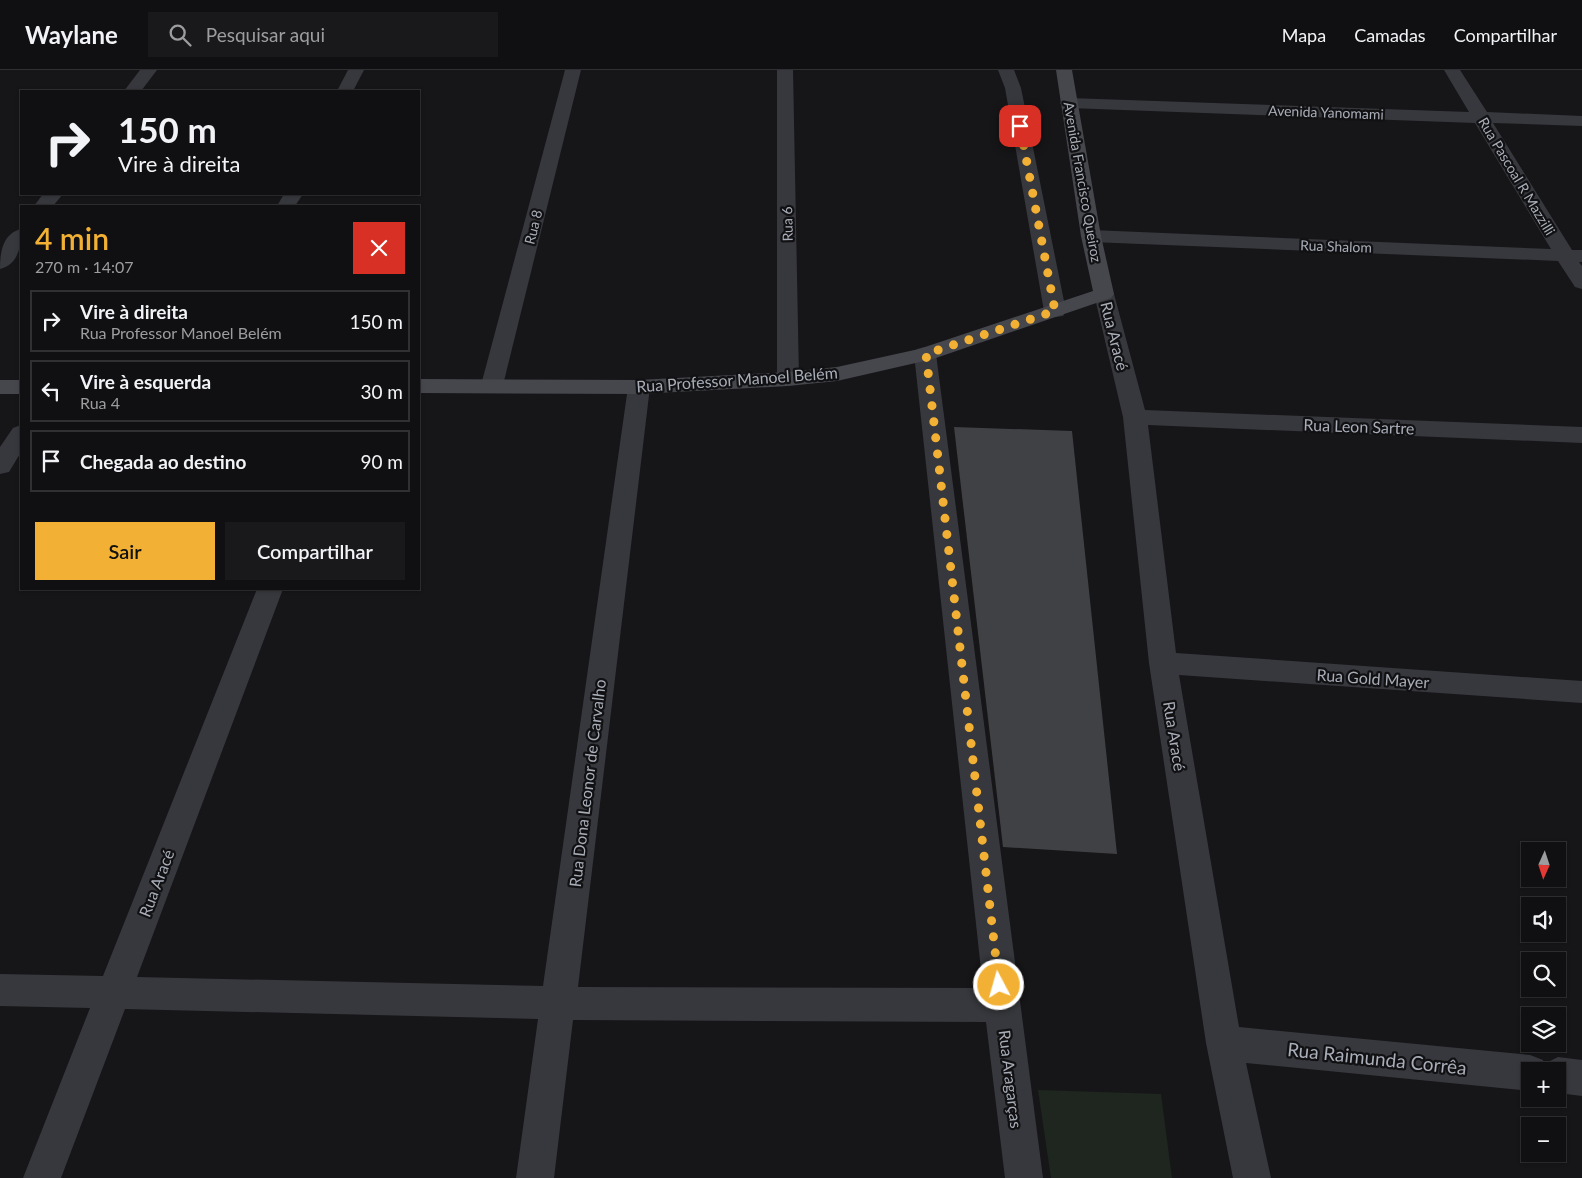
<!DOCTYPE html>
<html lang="pt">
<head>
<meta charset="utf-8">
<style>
	:root { --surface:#101012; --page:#19191b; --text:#f1f3f6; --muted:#9c9d9f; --line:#303032; --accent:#f2b134 }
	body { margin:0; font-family:Lato,sans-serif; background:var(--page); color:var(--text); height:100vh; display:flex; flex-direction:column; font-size:19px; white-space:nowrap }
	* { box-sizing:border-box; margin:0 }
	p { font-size:16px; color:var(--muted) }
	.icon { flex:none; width:28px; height:28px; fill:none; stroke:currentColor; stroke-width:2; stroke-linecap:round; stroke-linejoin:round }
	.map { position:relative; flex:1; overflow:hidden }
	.drawer { position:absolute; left:20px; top:135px; width:400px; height:385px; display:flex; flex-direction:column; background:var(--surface); border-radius:0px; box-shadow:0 1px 4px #0004,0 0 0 1px var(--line) }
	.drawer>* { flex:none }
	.banner { position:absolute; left:20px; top:20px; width:400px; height:105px; border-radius:0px; box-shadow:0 1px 4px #0004,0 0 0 1px var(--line); background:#101012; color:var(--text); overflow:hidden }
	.needle { width:32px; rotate:183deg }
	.tools { position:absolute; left:1521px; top:772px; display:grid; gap:10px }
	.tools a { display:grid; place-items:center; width:45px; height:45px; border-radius:0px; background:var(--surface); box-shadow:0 1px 4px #0004,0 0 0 1px var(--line); font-size:25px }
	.pin { position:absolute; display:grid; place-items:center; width:42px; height:42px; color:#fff; margin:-21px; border-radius:10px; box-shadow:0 2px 8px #0006 }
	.me { position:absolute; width:55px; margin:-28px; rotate:354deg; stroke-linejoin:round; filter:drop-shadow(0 0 4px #0008) }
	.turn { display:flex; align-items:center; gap:18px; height:105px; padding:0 15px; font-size:22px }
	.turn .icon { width:65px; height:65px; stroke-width:2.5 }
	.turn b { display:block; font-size:35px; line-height:42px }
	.round { display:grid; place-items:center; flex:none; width:52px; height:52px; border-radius:0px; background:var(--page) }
	.summary { display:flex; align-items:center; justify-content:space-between; height:85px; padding:0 15px }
	h1 { font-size:30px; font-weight:600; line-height:38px; color:var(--accent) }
	.action { display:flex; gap:10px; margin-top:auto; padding:10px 15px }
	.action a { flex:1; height:58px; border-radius:0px; background:var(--accent); color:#111; font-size:20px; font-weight:600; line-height:58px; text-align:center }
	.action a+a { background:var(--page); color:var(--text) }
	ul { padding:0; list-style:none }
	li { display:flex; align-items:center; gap:15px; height:62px; margin:0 10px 8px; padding:0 5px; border:2px solid var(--line); border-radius:0px }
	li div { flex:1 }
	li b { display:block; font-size:19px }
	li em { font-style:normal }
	header { display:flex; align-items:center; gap:30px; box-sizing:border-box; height:70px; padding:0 25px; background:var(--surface); border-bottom:1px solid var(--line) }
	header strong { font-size:24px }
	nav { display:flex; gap:28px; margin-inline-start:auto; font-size:18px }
	.search { width:350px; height:45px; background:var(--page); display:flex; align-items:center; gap:12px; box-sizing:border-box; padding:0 18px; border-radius:0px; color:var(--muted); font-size:19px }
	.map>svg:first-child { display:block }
	.green { fill:#1e261f }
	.building { fill:#404145 }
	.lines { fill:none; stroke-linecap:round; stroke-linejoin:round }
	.street { fill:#37383d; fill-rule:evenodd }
	.secondary { fill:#45474d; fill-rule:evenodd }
	.route { stroke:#f2b134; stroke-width:9; stroke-dasharray:0 16.2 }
	.labels { text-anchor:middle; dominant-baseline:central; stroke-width:4.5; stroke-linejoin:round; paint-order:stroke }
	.far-street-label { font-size:14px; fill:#a8adb8; stroke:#111113 }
	.street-label { font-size:16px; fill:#a8adb8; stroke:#111113 }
	.near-street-label { font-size:19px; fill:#a8adb8; stroke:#111113 }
</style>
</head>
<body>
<header>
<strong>Waylane</strong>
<div class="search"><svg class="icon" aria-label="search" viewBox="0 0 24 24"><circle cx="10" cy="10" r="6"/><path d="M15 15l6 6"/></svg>Pesquisar aqui</div>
<nav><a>Mapa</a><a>Camadas</a><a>Compartilhar</a></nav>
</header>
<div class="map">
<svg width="1582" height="1108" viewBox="0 0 1582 1108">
	<rect width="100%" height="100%" fill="#161618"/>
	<polygon class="green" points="1038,1020 1161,1024 1172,1108 1051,1108"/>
	<polygon class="building" points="954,357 1072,361 1117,784 1003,777"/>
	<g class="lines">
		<g class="street">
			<polygon points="140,0 157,0 141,21 124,21"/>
			<polygon points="348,0 364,0 353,21 337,21"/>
			<polygon points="565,0 581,0 503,315 500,320 492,322 484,320 481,315"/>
			<polygon points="777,0 793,0 799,309 796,314 788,316 780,314 777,309"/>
			<polygon points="998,0 1014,0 1021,18 1066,241 1063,246 1055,247 1047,246 1044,241 1005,18"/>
			<polygon points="1444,0 1460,0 1487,42 1582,46 1582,56 1493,53 1572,180 1582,180 1582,192 1579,192 1582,196 1582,219 1575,217 1558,191 1091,172 1084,170 1081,166 1084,162 1091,160 1551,179 1475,53 1069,38 1063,37 1060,33 1063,29 1069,28 1469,42"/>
			<polygon points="43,124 63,124 53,136 34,136"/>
			<polygon points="284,124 303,124 295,136 277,136"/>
			<path d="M21,159C22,175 18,195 0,199C0,183 2,164 21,159Z"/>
			<polygon points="1104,218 1111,220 1114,224 1145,340 1582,357 1582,373 1148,355 1176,583 1582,611 1582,633 1179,605 1239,957 1530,985 1543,990 1544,994 1558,987 1582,990 1582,1026 1558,1023 1558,1001 1530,1001 1530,1021 1246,993 1271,1108 1233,1108 1206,973 1149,593 1123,347 1094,224 1097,220"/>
			<polygon points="925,277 933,279 936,284 1043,1108 1005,1108 986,952 573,950 554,1108 516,1108 538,949 125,939 61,1108 23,1108 90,938 0,936 0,904 103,906 257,519 283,519 137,907 543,916 628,317 631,312 639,310 647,312 650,317 578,917 983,918 914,284 917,279"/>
			<polygon points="21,355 21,382 9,402 0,404 0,377 13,358"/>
		</g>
		<g class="secondary">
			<polygon points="1056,0 1072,0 1101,166 1114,224 1111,228 933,289 837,311 788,316 639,324 419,323 419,309 639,310 788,302 837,297 919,279 1093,221 1081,166"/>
			<rect x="0" y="310" width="21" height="14"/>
		</g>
	</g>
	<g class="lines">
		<polyline class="route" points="999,915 926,284 1055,241 1020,56"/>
	</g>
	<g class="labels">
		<g class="far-street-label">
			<text transform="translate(1326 42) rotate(2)">Avenida Yanomami</text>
			<text transform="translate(1517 106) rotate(59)">Rua Pascoal R Mazzilli</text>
			<text transform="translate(1083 112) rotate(80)">Avenida Francisco Queiroz</text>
			<text transform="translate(787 154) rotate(-91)">Rua 6</text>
			<text transform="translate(533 157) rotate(-76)">Rua 8</text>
			<text transform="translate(1336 176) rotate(2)">Rua Shalom</text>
		</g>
		<g class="street-label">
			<text transform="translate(1115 266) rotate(76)">Rua Aracé</text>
			<text transform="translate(737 309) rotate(-4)">Rua Professor Manoel Belém</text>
			<text transform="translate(1359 356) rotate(2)">Rua Leon Sartre</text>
			<text transform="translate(1373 608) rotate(4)">Rua Gold Mayer</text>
			<text transform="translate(1175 666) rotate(81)">Rua Aracé</text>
			<text transform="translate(587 713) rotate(-83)">Rua Dona Leonor de Carvalho</text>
			<text transform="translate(156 813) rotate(-69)">Rua Aracé</text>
			<text transform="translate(1011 1009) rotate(83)">Rua Aragarças</text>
		</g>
		<g class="near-street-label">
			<text transform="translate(1377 988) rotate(6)">Rua Raimunda Corrêa</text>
		</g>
	</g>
</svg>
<div class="tools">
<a><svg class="needle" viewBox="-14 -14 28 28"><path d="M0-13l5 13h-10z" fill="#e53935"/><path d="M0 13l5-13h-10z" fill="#9c9d9f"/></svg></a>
<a><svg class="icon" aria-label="sound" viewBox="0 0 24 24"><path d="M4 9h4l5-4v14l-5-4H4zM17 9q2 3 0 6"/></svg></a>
<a><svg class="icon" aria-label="search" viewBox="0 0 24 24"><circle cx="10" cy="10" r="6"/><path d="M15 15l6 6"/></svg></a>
<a><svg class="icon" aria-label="layers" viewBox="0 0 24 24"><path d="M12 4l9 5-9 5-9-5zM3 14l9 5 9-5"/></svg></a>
<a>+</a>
<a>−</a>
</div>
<div class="pin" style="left:1020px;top:56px;background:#d93025"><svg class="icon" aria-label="arrive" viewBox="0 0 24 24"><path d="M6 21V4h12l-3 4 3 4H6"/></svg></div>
<svg class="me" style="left:999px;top:915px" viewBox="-20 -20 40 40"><circle r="17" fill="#f2b134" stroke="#fff" stroke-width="3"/><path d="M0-11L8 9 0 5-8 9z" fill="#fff"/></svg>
<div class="banner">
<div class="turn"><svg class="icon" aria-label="right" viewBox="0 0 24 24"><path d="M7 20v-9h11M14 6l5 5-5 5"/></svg><div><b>150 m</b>Vire à direita</div></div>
</div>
<section class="drawer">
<div class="summary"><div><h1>4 min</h1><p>270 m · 14:07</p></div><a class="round" style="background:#d93025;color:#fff"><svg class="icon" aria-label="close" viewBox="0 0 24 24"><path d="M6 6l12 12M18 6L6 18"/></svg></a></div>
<ul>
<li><svg class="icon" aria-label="right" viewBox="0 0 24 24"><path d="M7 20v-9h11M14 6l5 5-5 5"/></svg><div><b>Vire à direita</b><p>Rua Professor Manoel Belém</p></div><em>150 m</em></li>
<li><svg class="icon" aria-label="left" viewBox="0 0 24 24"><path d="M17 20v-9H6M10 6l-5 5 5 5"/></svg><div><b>Vire à esquerda</b><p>Rua 4</p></div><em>30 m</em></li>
<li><svg class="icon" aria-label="arrive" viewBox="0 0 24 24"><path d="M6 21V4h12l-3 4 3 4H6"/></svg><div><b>Chegada ao destino</b></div><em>90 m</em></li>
</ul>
<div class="action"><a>Sair</a><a>Compartilhar</a></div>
</section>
</div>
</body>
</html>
